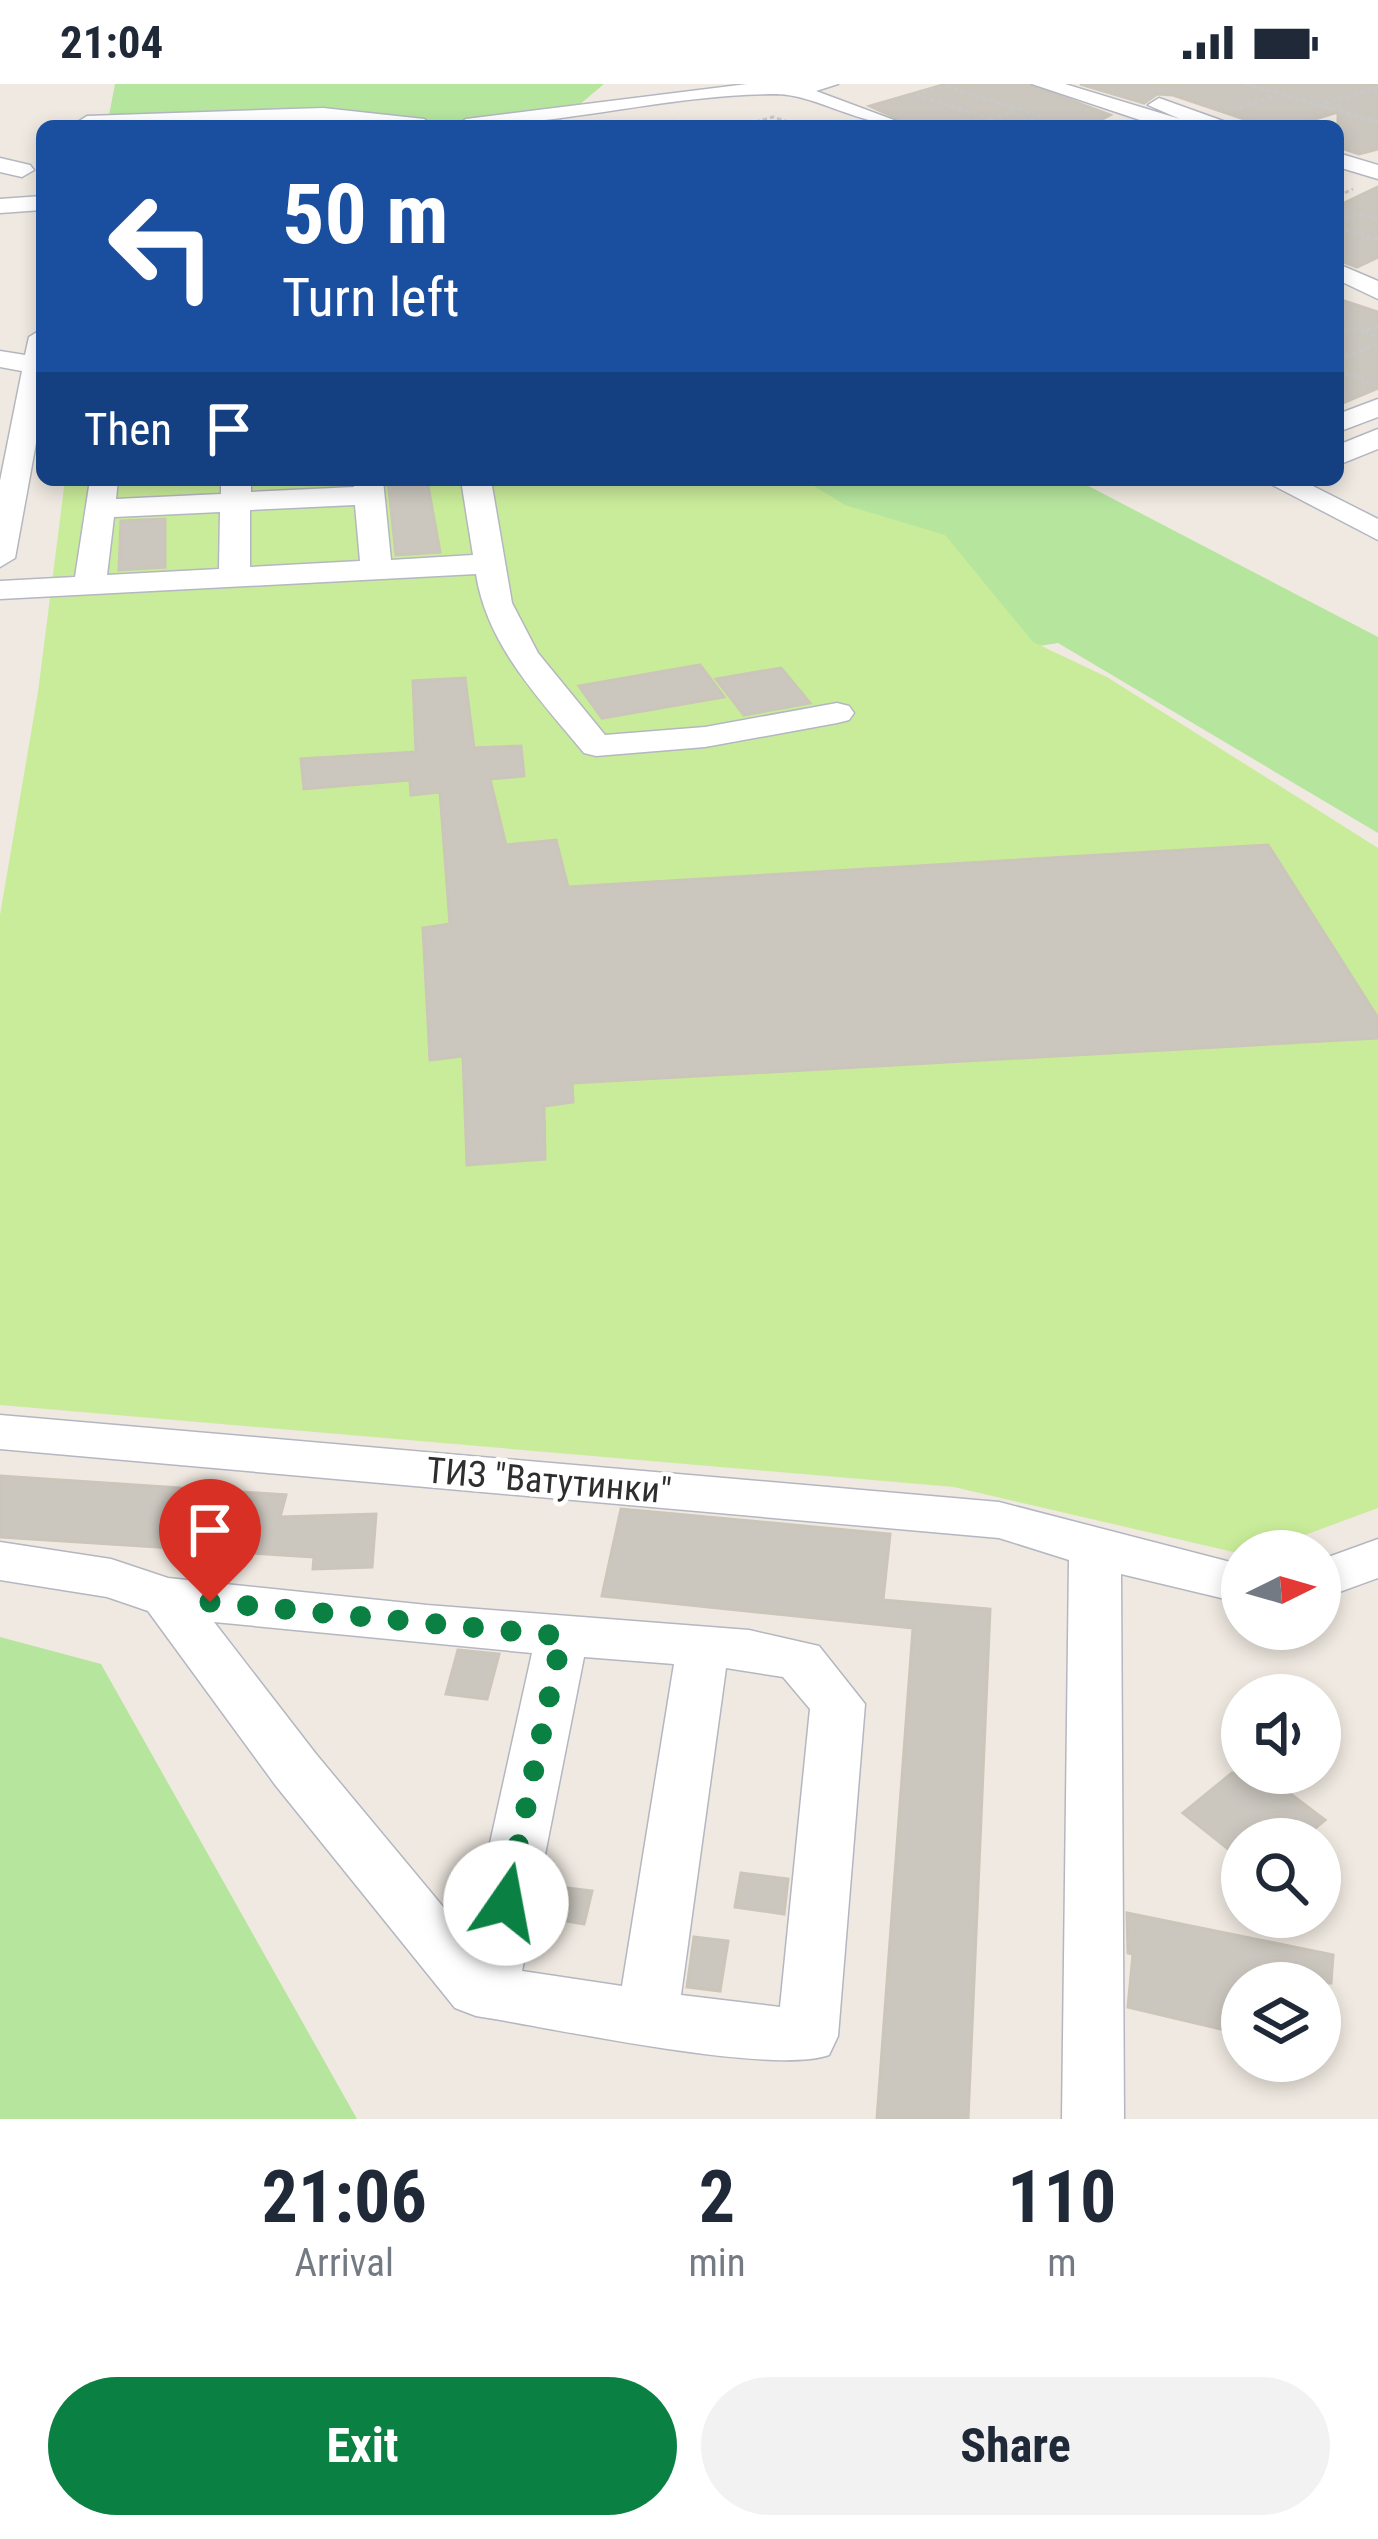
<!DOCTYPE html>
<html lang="en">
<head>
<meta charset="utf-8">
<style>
	:root { --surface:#fff; --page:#f2f2f3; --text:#1f2937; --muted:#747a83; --accent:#0b8043 }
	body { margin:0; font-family:"Roboto Condensed",sans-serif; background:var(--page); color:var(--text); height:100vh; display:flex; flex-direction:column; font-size:45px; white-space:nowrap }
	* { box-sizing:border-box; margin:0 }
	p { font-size:39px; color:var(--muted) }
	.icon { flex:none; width:66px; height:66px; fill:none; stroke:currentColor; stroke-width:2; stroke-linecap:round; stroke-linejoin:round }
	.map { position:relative; height:2035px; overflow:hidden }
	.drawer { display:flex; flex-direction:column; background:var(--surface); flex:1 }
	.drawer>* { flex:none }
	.banner { position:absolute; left:36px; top:36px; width:1308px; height:366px; border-radius:18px; box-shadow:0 6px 18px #0003; background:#1a4fa0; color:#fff; overflow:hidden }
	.needle { width:78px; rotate:85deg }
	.buttons { position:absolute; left:1221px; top:1446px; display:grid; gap:24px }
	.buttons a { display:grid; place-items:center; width:120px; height:120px; border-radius:50%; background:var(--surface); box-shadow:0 6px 18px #0003; font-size:60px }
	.pin { position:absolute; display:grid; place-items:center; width:102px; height:102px; color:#fff; margin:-123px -51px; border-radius:50% 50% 50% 0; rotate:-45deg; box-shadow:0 0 12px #0007 }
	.pin .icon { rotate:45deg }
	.me { position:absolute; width:132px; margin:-66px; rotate:12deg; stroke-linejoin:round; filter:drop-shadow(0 0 9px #0008) }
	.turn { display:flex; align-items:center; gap:42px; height:252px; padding:0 48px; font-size:54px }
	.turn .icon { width:156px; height:156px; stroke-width:2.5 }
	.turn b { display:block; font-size:84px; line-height:102px }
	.then { display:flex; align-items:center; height:114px; padding:0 48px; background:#0003; gap:24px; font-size:45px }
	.eta { display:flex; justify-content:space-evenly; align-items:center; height:204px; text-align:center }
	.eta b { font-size:72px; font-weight:700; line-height:84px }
	.cta { display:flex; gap:24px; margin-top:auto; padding:24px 48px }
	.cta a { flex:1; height:138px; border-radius:72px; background:var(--accent); color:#fff; font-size:48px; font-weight:700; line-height:138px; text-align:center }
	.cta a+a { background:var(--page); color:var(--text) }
	.status { display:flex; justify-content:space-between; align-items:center; height:84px; padding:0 60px; background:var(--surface); direction:ltr }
	.status svg { height:33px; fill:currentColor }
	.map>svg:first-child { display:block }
	.green { fill:#b6e59e }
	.pitch { fill:#c9ec9a }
	.building { fill:#cbc7bf; stroke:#cbc5ba; stroke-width:3 }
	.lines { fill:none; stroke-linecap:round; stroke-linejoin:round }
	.minor-casing { stroke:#b4b7c1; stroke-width:3 }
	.path { stroke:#c9c9c9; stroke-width:3; stroke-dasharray:4.5 3; stroke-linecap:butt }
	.minor { fill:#fff; fill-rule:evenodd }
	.route { stroke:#0b8043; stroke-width:21; stroke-dasharray:0 37.8 }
	.labels { text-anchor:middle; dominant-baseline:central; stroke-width:9; stroke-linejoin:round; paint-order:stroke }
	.street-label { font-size:36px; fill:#2e2e2e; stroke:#fff }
</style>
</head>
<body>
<div class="status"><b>21:04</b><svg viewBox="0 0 49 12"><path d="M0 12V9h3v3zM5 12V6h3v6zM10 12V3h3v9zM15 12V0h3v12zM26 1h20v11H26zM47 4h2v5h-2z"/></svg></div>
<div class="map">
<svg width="1378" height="2035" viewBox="0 0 1378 2035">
	<rect width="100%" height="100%" fill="#efe9e1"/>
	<g class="green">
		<polygon points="115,0 604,0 554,42 107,42"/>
		<polygon points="745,396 1077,396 1378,553 1378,749 1058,559 868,590"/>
		<polygon points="0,1553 101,1580 357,2035 0,2035"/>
	</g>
	<polygon class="pitch" points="65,396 804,396 845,421 945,451 1033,558 1107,593 1378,764 1378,1424 1262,1467 1242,1470 954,1403 0,1321 0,831 38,608"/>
	<g class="building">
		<polygon points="946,0 1028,0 1110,31 1089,42 914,42 870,22"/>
		<polygon points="1080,0 1378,0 1378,65 1359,70 1338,63 1338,28 1292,42 1265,42 1173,11 1157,10 1144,19"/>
		<polygon points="1378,103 1378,173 1357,183 1338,176 1338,122"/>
		<polygon points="1338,215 1378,228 1378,304 1338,321"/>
		<polygon points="388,396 427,396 440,468 396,471"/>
		<polygon points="165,435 165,483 119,486 121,437"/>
		<polygon points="700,581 724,613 602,634 579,602"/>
		<polygon points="781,584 810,619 744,631 716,595"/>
		<polygon points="465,594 474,664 521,662 524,692 490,695 506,761 556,756 568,803 1268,761 1378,934 1378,954 572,999 573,1018 544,1022 545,1075 467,1081 463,972 430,976 423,844 450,840 440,708 411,711 410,696 304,705 301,675 416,668 413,597"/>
		<polygon points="0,1392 286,1411 280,1433 376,1430 372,1483 313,1485 314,1473 0,1453"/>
		<polygon points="621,1425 890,1450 883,1516 990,1525 968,2035 877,2035 913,1544 602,1512"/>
		<polygon points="458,1566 499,1570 487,1615 446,1610"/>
		<polygon points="1232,1689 1263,1689 1325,1736 1302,1755 1242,1755 1242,1776 1183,1729"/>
		<polygon points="741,1789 788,1795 784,1830 735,1823"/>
		<polygon points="551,1802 592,1807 584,1840 543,1833"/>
		<polygon points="1127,1829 1333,1871 1331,1899 1271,1899 1242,1893 1242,1950 1128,1923 1133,1870 1128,1869"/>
		<polygon points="694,1853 728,1857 720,1907 687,1903"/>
	</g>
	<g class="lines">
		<g class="minor-casing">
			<g id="minor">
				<path d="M747,0H838L816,7L910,42C859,42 817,11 777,10C669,10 563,42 455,42L466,35Z"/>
				<polygon points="1032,0 1065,0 1180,35 1148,21 1159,14 1237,42 1189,37 1192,42 1158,42"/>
				<polygon points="323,24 424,35 435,42 76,39 87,32"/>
				<polygon points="1338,69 1378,81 1378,95 1338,83"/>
				<polygon points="0,74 30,81 34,86 22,93 0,88"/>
				<polygon points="42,112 42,126 0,129 0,115"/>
				<polygon points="1338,180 1378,197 1378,215 1338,196"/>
				<polygon points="42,245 42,326 15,474 0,483 0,397 22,287 0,283 0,267 25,271 29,253"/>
				<polygon points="1378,315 1378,333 1338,348 1338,330"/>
				<polygon points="1378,345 1378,365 1338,381 1338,361"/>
				<path d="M90,396H118L116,415L221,410V396H251V408L354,403L353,396H383L391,476L473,471L461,396H491L512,519L538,569L605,651L705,643L837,619L849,622L854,629L849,636L837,639L705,663L596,672L584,669C540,615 487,562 476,490L0,515V497L75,493ZM355,421L360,477L250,483V426ZM220,428L219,485L107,491L114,433Z"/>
				<polygon points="1263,396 1301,396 1378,435 1378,456"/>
				<polygon points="0,1331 999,1418 1242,1481 1242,1519 1121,1490 1124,2035 1062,2035 1069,1476 999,1454 0,1365"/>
				<polygon points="1378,1455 1378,1494 1320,1515 1320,1476"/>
				<path d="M0,1458L111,1475L168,1494L427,1521L749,1546L819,1562L865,1620L838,1952L829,1971C770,1992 549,1943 476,1932L455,1924L276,1702L148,1527L107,1513L0,1496ZM214,1538L532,1569L469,1854L316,1670ZM584,1573L674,1580L622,1902L522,1887ZM726,1584L783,1593L810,1625L780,1923L681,1911Z"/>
			</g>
		</g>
		<g class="path">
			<polyline points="1245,0 1378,38"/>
			<polygon points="946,2 1037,31 1040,33 1009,41 914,10"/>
			<polyline points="1317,22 1378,3"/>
			<polyline points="1239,23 1272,13"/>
			<polyline points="990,35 1018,27"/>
			<polyline points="673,37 688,42"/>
			<polyline points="741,42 773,33 801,42"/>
			<polyline points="1338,112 1353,105"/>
			<polyline points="1338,125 1378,135"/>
			<polyline points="1338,138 1353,131"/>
			<polyline points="1338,144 1378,155"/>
			<polyline points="1378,242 1364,248 1378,253"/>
			<polyline points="1338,244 1364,248"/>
			<polyline points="1338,276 1378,259"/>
			<polyline points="1338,286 1374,299"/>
		</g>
		<use href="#minor" class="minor"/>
	</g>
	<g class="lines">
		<polyline class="route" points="210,1518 562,1552 506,1819"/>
	</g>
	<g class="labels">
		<g class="street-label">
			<text transform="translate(549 1397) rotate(5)">ТИЗ "Ватутинки"</text>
		</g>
	</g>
</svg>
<div class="buttons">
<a><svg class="needle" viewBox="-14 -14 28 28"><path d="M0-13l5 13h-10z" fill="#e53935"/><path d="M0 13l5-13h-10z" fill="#747a83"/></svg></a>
<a><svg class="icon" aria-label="sound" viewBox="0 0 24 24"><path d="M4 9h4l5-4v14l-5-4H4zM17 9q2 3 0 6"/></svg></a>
<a><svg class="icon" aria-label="search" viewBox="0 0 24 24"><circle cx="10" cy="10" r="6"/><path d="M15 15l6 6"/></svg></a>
<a><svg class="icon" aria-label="layers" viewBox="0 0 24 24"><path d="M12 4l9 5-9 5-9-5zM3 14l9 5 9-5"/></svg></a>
</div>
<div class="pin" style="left:210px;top:1518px;background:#d93025"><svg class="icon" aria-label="arrive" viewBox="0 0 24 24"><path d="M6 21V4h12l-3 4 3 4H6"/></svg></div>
<svg class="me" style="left:506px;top:1819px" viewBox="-20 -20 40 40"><circle r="19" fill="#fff"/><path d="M0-13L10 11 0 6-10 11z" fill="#0b8043"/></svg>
<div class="banner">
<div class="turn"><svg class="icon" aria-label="left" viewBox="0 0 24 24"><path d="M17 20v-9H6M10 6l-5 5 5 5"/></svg><div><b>50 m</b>Turn left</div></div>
<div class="then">Then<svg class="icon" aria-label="arrive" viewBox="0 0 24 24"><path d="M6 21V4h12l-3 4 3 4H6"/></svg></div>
</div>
</div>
<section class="drawer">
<div class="eta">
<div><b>21:06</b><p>Arrival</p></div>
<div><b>2</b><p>min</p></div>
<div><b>110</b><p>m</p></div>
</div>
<div class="cta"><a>Exit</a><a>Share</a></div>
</section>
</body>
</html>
